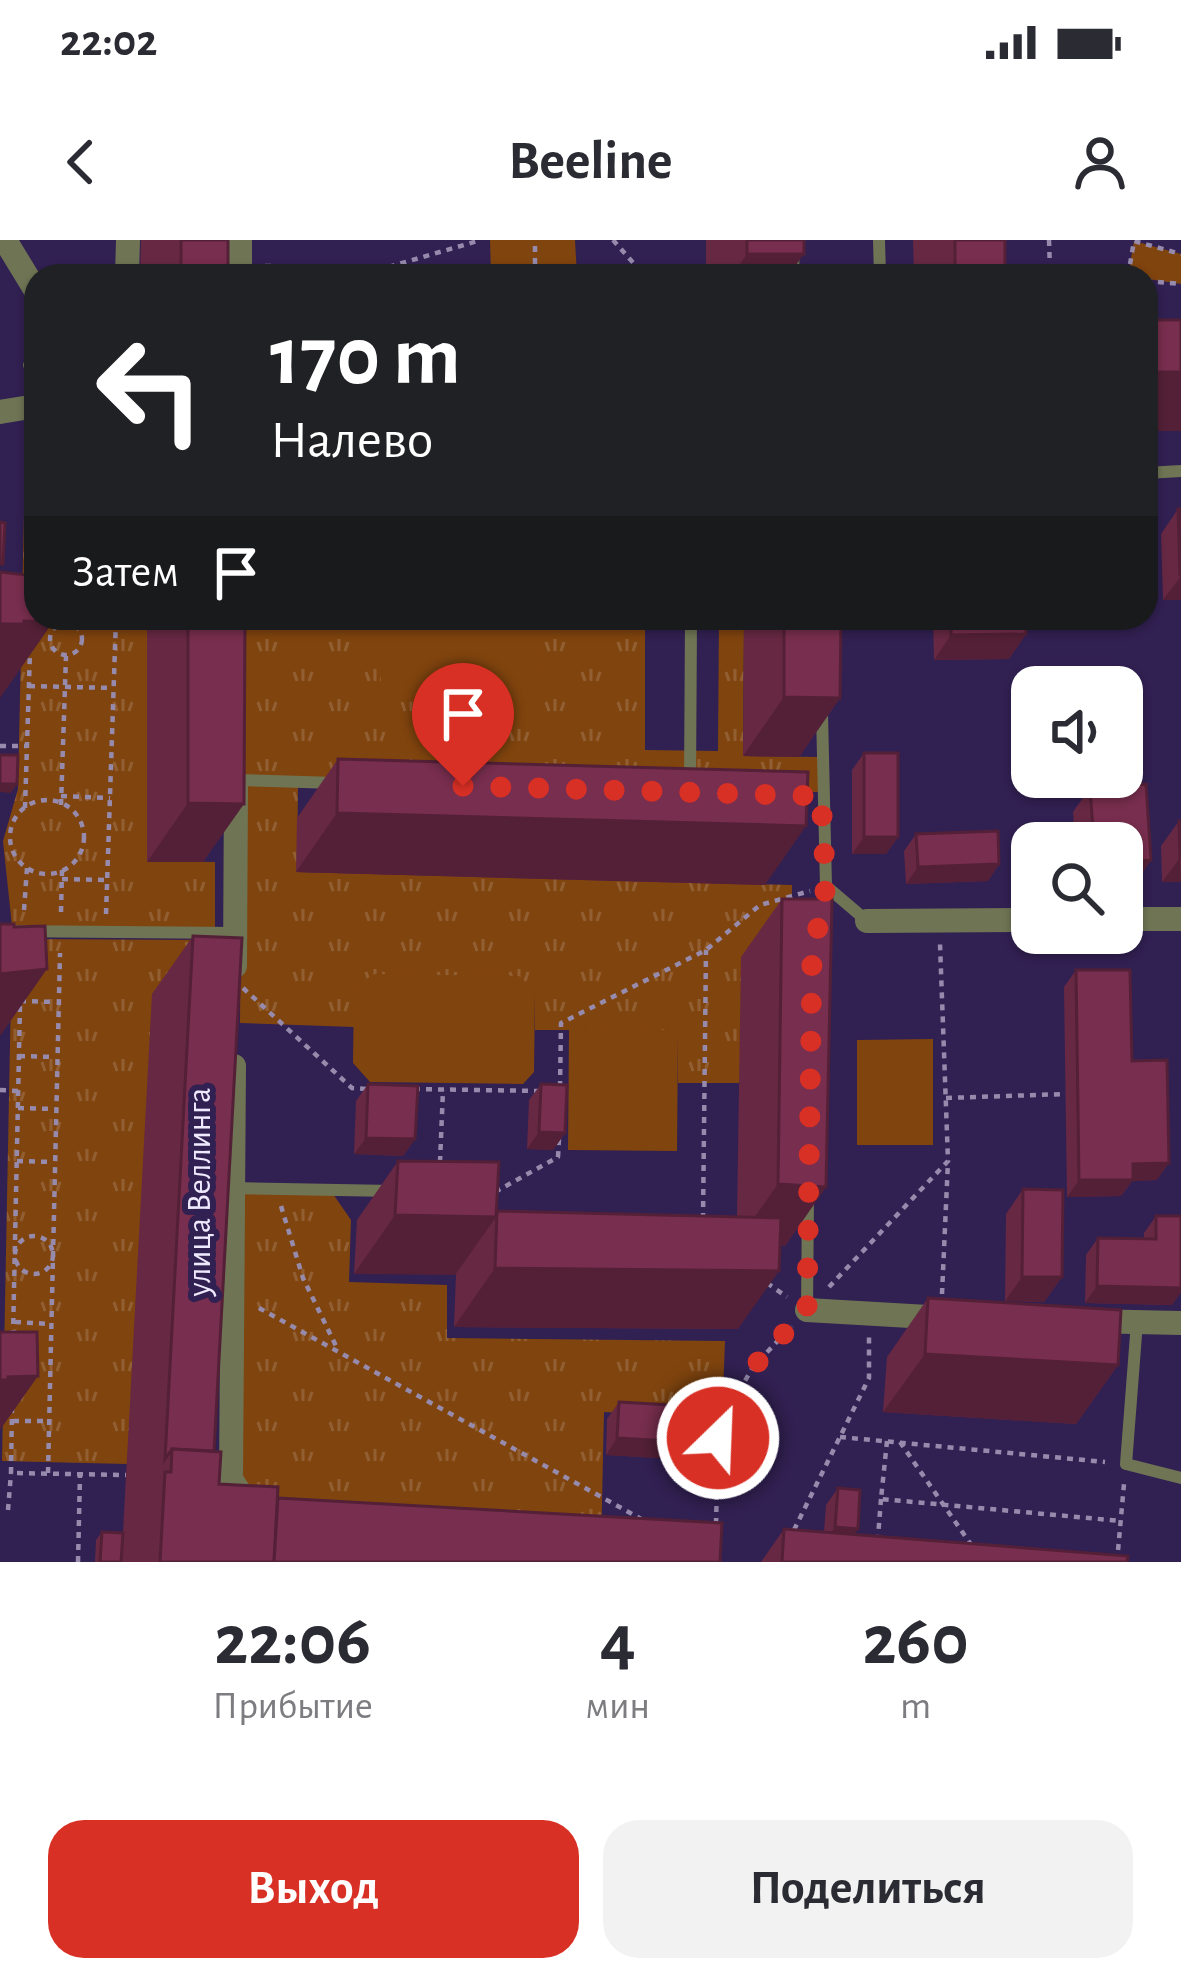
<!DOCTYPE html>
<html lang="ru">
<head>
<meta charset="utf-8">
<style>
	:root { --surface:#fff; --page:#f2f2f3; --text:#2b2b33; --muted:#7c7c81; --accent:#d93025 }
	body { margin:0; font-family:"Alegreya Sans",sans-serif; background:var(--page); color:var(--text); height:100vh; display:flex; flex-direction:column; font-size:45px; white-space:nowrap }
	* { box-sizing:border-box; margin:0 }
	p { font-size:39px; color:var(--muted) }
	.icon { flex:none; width:66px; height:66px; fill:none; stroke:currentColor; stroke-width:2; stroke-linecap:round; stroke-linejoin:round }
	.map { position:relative; height:1322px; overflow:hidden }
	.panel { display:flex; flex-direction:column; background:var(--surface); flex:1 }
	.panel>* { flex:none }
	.guide { position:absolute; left:24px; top:24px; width:1134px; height:366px; border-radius:36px; box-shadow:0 3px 9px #0004; background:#202124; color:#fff; overflow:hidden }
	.tools { position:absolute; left:1011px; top:426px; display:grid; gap:24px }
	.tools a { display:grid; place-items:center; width:132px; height:132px; border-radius:24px; background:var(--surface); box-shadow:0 3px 9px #0004; font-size:60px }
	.pin { position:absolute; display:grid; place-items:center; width:102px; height:102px; color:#fff; margin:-123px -51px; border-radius:50% 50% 50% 0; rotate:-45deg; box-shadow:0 0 12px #0007 }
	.pin .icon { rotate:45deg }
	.me { position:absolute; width:132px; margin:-66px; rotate:24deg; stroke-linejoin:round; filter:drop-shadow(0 0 9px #0008) }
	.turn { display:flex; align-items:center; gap:42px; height:252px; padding:0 48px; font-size:54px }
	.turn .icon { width:156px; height:156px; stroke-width:2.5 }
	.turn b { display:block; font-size:84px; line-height:102px }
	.then { display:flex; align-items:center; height:114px; padding:0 48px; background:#0003; gap:24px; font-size:45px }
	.eta { display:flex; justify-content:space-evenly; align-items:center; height:204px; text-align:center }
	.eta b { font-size:72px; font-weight:600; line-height:84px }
	.action { display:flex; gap:24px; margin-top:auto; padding:24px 48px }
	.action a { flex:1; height:138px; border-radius:36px; background:var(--accent); color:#fff; font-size:48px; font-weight:600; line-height:138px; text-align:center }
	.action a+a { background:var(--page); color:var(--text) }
	.status { display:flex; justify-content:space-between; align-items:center; height:84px; padding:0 60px; background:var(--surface); direction:ltr }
	.status svg { height:33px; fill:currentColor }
	header { display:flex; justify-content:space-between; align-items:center; height:156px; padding:0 48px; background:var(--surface); font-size:54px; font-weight:600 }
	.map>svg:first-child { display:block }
	.grass { fill:url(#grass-tufts) }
	.park { fill:#80440e }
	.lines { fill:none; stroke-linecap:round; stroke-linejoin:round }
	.path { stroke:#968bad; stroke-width:4.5; stroke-dasharray:6 6; stroke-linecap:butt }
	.lane { stroke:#6f7554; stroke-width:12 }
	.street { stroke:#6f7554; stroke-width:24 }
	.wall { fill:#672843 }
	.shaded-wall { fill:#542037 }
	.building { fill:#782e4e; stroke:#542037; stroke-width:3 }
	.route { stroke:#d93025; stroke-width:21; stroke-dasharray:0 37.8 }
	.labels { text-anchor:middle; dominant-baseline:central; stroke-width:12; stroke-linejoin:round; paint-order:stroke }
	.street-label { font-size:33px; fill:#eee9fd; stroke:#312052 }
</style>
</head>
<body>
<div class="status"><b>22:02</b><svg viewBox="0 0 49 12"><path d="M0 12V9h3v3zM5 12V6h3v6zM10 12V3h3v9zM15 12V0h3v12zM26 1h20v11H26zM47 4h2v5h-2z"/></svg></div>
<header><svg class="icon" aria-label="back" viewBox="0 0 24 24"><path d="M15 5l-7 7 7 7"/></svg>Beeline<svg class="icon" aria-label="person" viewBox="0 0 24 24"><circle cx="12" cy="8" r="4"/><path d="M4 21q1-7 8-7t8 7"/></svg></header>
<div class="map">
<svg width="1181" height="1322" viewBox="0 0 1181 1322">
	<defs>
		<pattern id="grass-tufts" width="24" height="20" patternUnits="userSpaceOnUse" patternTransform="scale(3)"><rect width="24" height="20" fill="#80440e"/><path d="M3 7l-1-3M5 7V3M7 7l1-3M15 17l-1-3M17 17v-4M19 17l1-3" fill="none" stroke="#925f32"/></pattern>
	</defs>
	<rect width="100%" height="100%" fill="#312052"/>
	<g class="grass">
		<polygon points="36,172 36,378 147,378 147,621 215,622 215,689 12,686 3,601 18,549 26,181 27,174"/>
		<polygon points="243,378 645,378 645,510 718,511 719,378 744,378 743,516 818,517 818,552 242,536"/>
		<polygon points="242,544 298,545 297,632 792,645 791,718 739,843 678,843 678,790 535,790 535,753 354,746 354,787 240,783"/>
		<polygon points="12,699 215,700 127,1224 2,1221"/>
		<polygon points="239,952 333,954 351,980 349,1042 447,1045 447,1098 725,1101 722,1178 604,1172 601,1308 270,1287 236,1236"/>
	</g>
	<g class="park">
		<polygon points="490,0 575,0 577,36 491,36"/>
		<polygon points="1134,1 1181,14 1181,44 1128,36"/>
		<polygon points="541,383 542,461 381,462 381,384"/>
		<polygon points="375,734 519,736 535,752 534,832 523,844 370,842 353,823 354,746"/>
		<polygon points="569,789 678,790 677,911 568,910"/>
		<polygon points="933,799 933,905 857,905 857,800"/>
	</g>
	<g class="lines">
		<g class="path">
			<polyline points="613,0 645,36"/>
			<polyline points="1049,0 1050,31 1056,36"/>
			<polyline points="265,26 385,28"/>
			<polyline points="385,36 385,28 481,0"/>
			<polyline points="535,36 535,0"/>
			<polyline points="1128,36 1134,1 1181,14"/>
			<polyline points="1146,41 1181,44"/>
			<polyline points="36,252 31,262 36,280"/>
			<polyline points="33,340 35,279"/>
			<circle cx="66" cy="399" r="16"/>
			<polyline points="29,446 113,448"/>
			<polyline points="0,506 27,506"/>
			<polyline points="61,556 110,558"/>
			<circle cx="47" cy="597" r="37"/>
			<polyline points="61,565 66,416"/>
			<polyline points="25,568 30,411"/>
			<polyline points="62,639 107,640"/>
			<polyline points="24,670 27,628"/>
			<polyline points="61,672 62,629"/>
			<polyline points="106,674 116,378"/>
			<polyline points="243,748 352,848 366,849"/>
			<polyline points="20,761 56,762"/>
			<polyline points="19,816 55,817"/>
			<polyline points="560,847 561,783 706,710 760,665 810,651"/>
			<polyline points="414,849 540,851"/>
			<polyline points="0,850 18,851"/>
			<polyline points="946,858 1066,854"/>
			<polyline points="18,868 54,869"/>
			<polyline points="17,921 53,922"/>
			<polyline points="440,922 443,850"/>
			<polyline points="495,952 558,917 559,899"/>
			<polyline points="281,966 303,1038 336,1106"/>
			<polyline points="703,979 706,710"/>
			<circle cx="34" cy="1015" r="19"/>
			<polyline points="767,1043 787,1057"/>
			<polyline points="829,1047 948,921 940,704"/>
			<polyline points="942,1054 948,921"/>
			<polyline points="259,1068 643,1280"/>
			<polyline points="15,1082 51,1084"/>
			<polyline points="13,1096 20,765"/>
			<polyline points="12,1167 11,1233 126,1235"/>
			<polyline points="13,1181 49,1181"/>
			<polyline points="721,1182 753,1127 792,1086"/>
			<polyline points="840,1197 1105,1222"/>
			<polyline points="887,1201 881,1259 1121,1281"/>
			<polyline points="900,1202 972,1306"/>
			<polyline points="48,1233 60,713"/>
			<polyline points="881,1259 878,1297 882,1298"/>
			<polyline points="8,1270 11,1233"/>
			<polyline points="716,1284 718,1205"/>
			<polyline points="794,1290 869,1138 869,1097"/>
			<polyline points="78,1322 80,1234"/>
			<polyline points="1117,1322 1124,1244"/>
		</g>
		<g class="lane">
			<polyline points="879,0 880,36"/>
			<polyline points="793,36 794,0"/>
			<polyline points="29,125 36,128"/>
			<polyline points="1146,233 1181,231"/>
			<polyline points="822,473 826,646 867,681"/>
			<polyline points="236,540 335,543"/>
			<polyline points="690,545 691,378"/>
			<polyline points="0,691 235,693"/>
			<polyline points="234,948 393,951"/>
			<polyline points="807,1070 808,957"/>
			<polyline points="1137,1082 1126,1224 1181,1238"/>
		</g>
		<g class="street">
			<polyline points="5,0 36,51"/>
			<polyline points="127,36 128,0"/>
			<polyline points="240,36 240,0"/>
			<polyline points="0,172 36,166"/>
			<polyline points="1122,679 1181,679"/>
			<polyline points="867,681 1032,680"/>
			<polyline points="235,726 236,544"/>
			<polyline points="234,826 231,1239 252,1271"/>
			<polyline points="807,1070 945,1078"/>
			<polyline points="1087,1081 1181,1083"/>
		</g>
	</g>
	<g class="wall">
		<polygon points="141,0 228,0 228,36 140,36"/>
		<polygon points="706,0 804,0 788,36 706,36"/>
		<polygon points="913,0 1005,0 1005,36 914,36"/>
		<polygon points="1178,269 1181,360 1163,360 1161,294"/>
		<polygon points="147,378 245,378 203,622 147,622"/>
		<polygon points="744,378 841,378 840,458 799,517 743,516"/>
		<polygon points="933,378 1026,378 1026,394 1009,419 934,420"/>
		<polygon points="864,513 898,597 886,614 852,614 852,530"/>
		<polygon points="338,519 765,645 296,632 297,578"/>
		<polygon points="1090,548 1151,620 1134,645 1122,646 1122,603 1075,603 1073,572"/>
		<polygon points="1179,581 1181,581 1181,642 1162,642 1161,606"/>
		<polygon points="916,594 999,624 988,641 906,644 904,611"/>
		<polygon points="782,659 826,947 785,1006 780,1005 738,1089 454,1087 456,1034 354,1034 357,980 398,921 496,972 737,977 741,717"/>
		<polygon points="193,696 214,1211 219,1244 278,1258 720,1322 95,1322 96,1300 102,1292 123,1292 152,754"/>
		<polygon points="1076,730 1132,821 1157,940 1132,941 1121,956 1067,957 1064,747"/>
		<polygon points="368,844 415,899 403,916 354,914 356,861"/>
		<polygon points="541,844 565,893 553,910 527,909 529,860"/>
		<polygon points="1023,949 1062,1037 1044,1062 1005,1061 1006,974"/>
		<polygon points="1156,976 1181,976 1181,1052 1172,1065 1085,1063 1086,1015 1098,998 1144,999 1144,993"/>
		<polygon points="928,1058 1118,1125 1076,1184 883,1172 887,1117"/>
		<polygon points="619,1162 710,1221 606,1215 607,1179"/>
		<polygon points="838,1248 858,1289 854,1294 1127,1322 761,1322 784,1289 824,1292 826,1265"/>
	</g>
	<g class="shaded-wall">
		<polygon points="747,14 804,14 788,36 732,36"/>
		<rect x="1146" y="132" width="35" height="59"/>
		<polygon points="1181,336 1181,360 1163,360"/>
		<polygon points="24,381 53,382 0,458 0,383"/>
		<polygon points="1026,394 1009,419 934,420 951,395"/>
		<polygon points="784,457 840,458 799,517 743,516"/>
		<polygon points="0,544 17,544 11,553 0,552"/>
		<polygon points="188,563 244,564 203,622 147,622"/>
		<polygon points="337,573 806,586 765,645 296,632"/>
		<polygon points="864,597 898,597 886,614 852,614"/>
		<polygon points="1180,618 1181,642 1162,642"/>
		<polygon points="1151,620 1134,645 1122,646 1122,622"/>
		<polygon points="999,624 988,641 906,644 918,627"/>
		<polygon points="47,729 0,796 0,734"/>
		<polygon points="539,892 565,893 553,910 527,909"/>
		<polygon points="366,898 415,899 403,916 354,914"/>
		<polygon points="1169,923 1157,940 1132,941 1121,956 1067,957 1079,940 1133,924"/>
		<polygon points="778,944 826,947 785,1006 737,1002"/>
		<polygon points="395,975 496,977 455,1035 354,1034"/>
		<polygon points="495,1028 779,1031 738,1089 454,1087"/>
		<polygon points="1022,1037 1062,1037 1044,1062 1005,1061"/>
		<polygon points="1097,1046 1181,1048 1181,1052 1172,1065 1085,1063"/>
		<polygon points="925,1114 1118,1125 1076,1184 883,1172"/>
		<polygon points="38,1136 0,1190 0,1140 8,1137"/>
		<polygon points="617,1198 721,1204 710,1221 606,1215"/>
		<polygon points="835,1287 858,1289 846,1305 823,1304"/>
	</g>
	<g class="building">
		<rect x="181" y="0" width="47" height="36"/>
		<rect x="747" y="0" width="57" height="14"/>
		<rect x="955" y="0" width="50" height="36"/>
		<polygon points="308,30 383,31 383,36 308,36"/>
		<rect x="1146" y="80" width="35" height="52"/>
		<polygon points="1178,269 1181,269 1180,336"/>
		<polygon points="0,282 5,283 3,324 0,324"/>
		<polygon points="0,332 36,336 36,378 53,378 53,382 24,381 24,384 0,384"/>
		<polygon points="188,378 245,378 244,564 188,563"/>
		<polygon points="784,378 841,378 840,458 784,457"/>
		<polygon points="951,378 1026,378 1026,394 951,395"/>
		<rect x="864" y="513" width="34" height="84"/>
		<polygon points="0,515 18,515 17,544 0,544"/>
		<polygon points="338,519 808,532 806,586 337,573"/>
		<polygon points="1146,544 1151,620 1122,622 1122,603 1094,603 1090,548"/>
		<polygon points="1179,581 1181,581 1181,618 1180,618"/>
		<polygon points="998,591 999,624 918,627 916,594"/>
		<polygon points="782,659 832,659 826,947 778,944"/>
		<polygon points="0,684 14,684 14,687 45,686 47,729 0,734"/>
		<polygon points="193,696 242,698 214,1211 172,1209 165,1219"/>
		<polygon points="1076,730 1130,730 1132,821 1167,820 1169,923 1133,924 1133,940 1079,940"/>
		<polygon points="368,844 418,846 415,899 366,898"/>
		<polygon points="541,844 567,845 565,893 539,892"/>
		<polygon points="398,921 499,922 496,977 395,975"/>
		<polygon points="1023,949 1063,950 1062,1037 1022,1037"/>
		<polygon points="497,971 781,978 779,1031 495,1028"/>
		<polygon points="1156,976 1181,976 1181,1048 1097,1046 1098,998 1156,999"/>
		<polygon points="928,1058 1121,1070 1118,1125 925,1114"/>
		<polygon points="0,1092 37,1092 38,1136 8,1137 8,1140 0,1140"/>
		<polygon points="619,1162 723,1168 721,1204 617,1198"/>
		<polygon points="172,1209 221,1212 219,1244 278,1247 274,1322 160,1322 165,1232 171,1232"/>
		<polygon points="838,1248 860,1250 858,1289 835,1287"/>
		<polygon points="278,1258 722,1283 720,1322 274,1322"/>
		<polygon points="784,1289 1128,1316 1127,1322 782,1322"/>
		<polygon points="102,1292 123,1293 121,1322 100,1322"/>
	</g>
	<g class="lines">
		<path class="route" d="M463,546L821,556L826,646L812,718L807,1070C772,1107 727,1146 718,1198"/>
	</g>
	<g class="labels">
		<g class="street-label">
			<text transform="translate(200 952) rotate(-90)">улица Веллинга</text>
		</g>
	</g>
</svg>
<div class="tools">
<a><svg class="icon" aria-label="sound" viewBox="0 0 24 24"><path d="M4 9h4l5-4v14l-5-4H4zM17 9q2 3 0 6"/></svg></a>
<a><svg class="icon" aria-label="search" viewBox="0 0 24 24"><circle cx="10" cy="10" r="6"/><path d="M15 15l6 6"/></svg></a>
</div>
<div class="pin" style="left:463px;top:546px;background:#d93025"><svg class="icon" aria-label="arrive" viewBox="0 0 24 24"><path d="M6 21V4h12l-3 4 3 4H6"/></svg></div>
<svg class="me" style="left:718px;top:1198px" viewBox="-20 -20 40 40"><circle r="17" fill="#d93025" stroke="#fff" stroke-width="3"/><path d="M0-11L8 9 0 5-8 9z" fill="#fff"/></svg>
<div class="guide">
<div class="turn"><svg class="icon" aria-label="left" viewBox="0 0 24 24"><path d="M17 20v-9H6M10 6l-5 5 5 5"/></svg><div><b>170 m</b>Налево</div></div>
<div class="then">Затем<svg class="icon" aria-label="arrive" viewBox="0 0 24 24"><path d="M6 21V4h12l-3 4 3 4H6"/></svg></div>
</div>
</div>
<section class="panel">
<div class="eta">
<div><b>22:06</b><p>Прибытие</p></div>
<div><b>4</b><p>мин</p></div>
<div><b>260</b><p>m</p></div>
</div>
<div class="action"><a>Выход</a><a>Поделиться</a></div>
</section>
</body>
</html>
